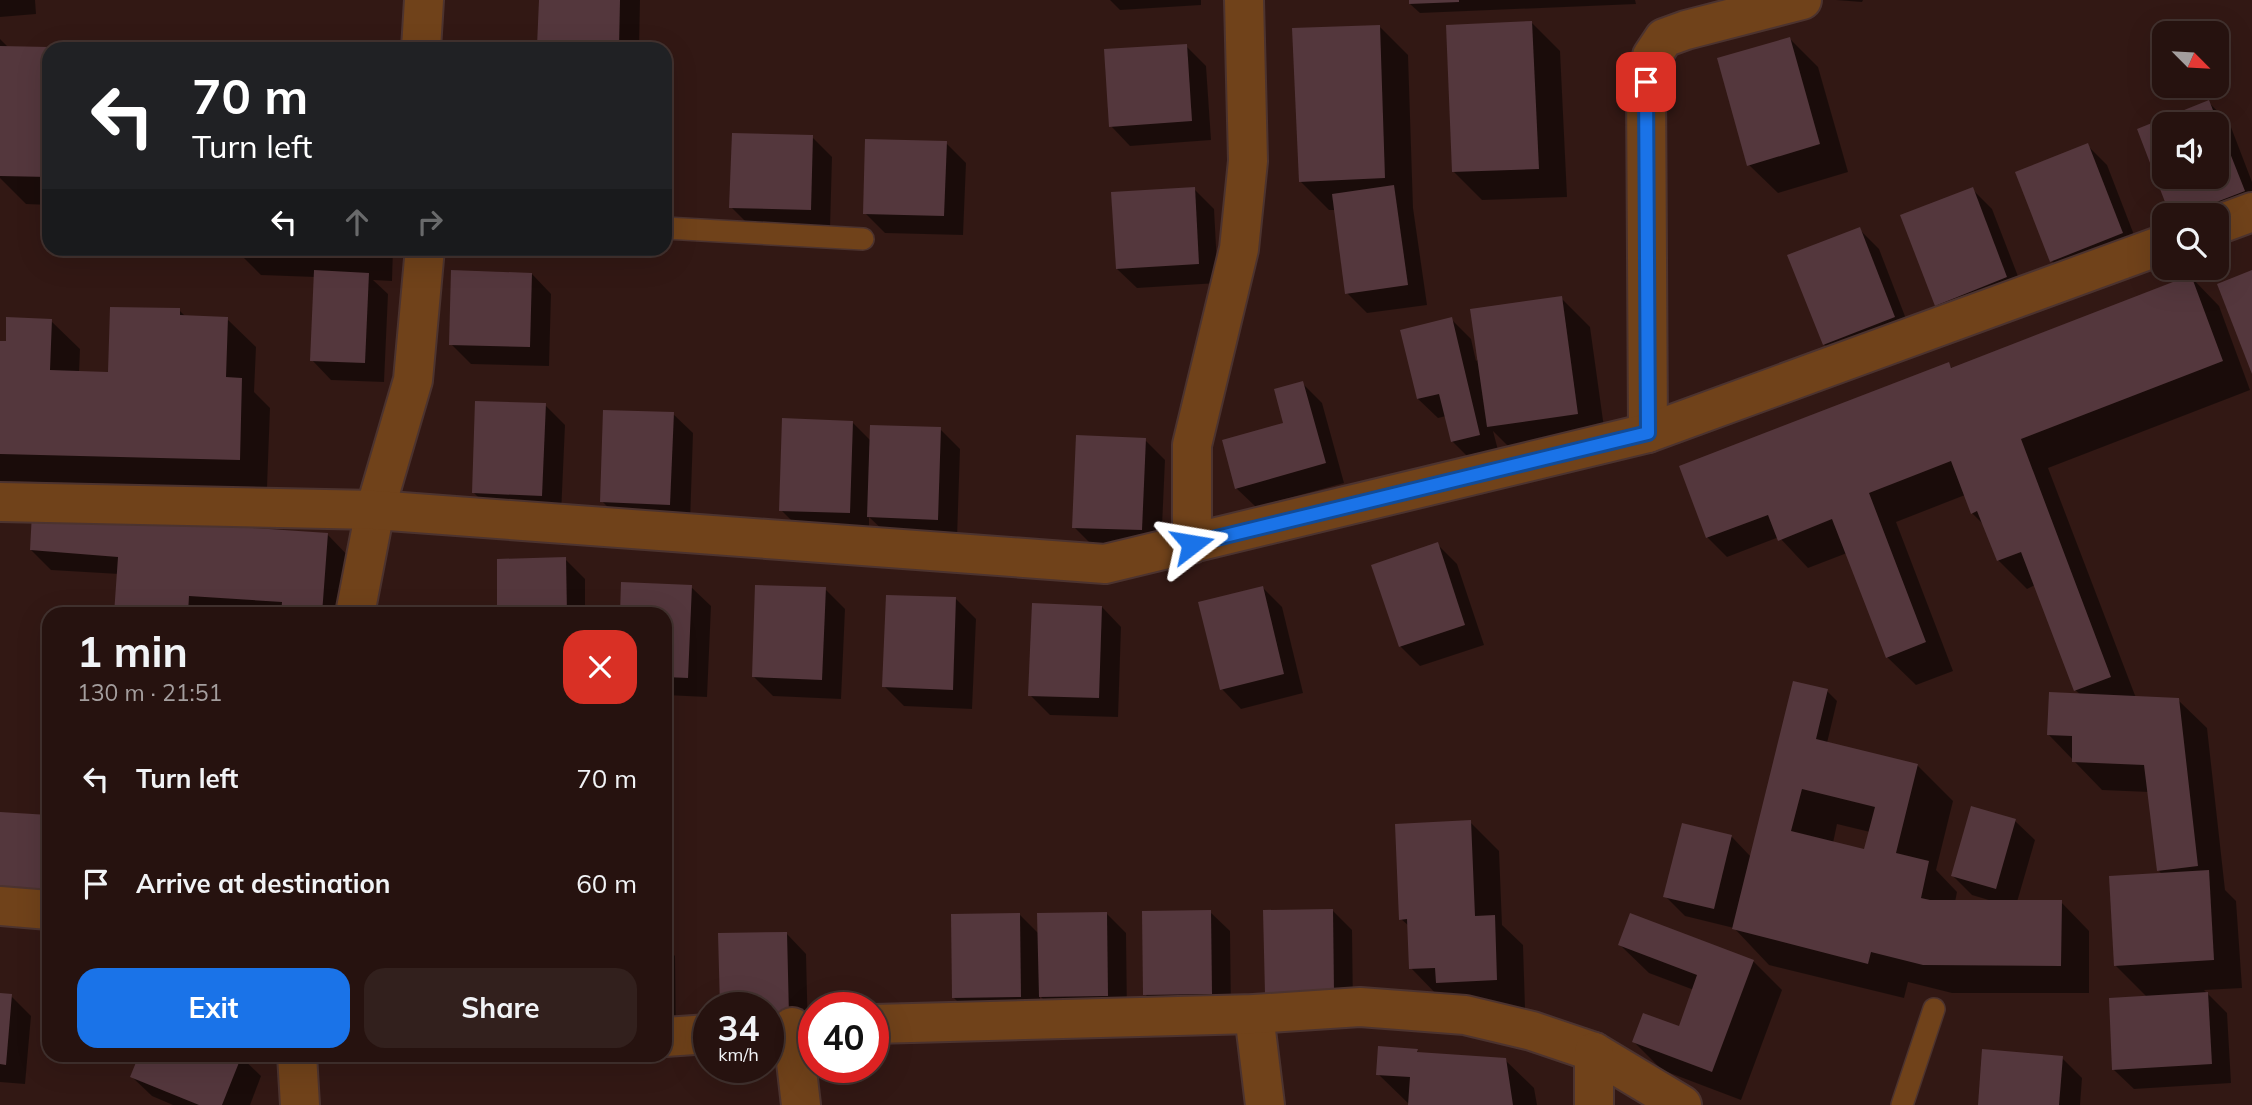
<!DOCTYPE html>
<html lang="en">
<head>
<meta charset="utf-8">
<style>
	:root { --surface:#26120f; --page:#32201d; --text:#f1f3f6; --muted:#a49e9e; --line:#42322f; --accent:#1a73e8 }
	body { margin:0; font-family:Mulish,sans-serif; background:var(--page); color:var(--text); height:100vh; display:flex; flex-direction:column; font-size:26px; white-space:nowrap }
	* { box-sizing:border-box; margin:0 }
	p { font-size:23px; color:var(--muted) }
	.icon { flex:none; width:38px; height:38px; fill:none; stroke:currentColor; stroke-width:2; stroke-linecap:round; stroke-linejoin:round }
	.map { position:relative; flex:1; overflow:hidden }
	.side { position:absolute; left:42px; top:607px; width:630px; height:455px; display:flex; flex-direction:column; background:var(--surface); border-radius:21px; box-shadow:0 7px 28px #0002,0 0 0 2px var(--line) }
	.side>* { flex:none }
	.guide { position:absolute; left:42px; top:42px; width:630px; height:214px; border-radius:21px; box-shadow:0 7px 28px #0002,0 0 0 2px var(--line); background:#202124; color:#fff; overflow:hidden }
	.needle { width:46px; rotate:114deg }
	.tools { position:absolute; left:2152px; top:21px; display:grid; gap:14px }
	.tools a { display:grid; place-items:center; width:77px; height:77px; border-radius:14px; background:var(--surface); box-shadow:0 7px 28px #0002,0 0 0 2px var(--line); font-size:35px }
	.speed { position:absolute; left:693px; top:992px; display:flex; gap:14px; font-size:35px; font-weight:700; text-align:center }
	.speed>* { display:grid; place-content:center; width:91px; height:91px; border-radius:50%; background:var(--surface); box-shadow:0 7px 28px #0002,0 0 0 2px var(--line); line-height:1 }
	.speed small { font-size:18px; font-weight:400 }
	.speed .limit { border:10px solid #d22; background:#fff; color:#111 }
	.pin { position:absolute; display:grid; place-items:center; width:60px; height:60px; color:#fff; margin:-30px; border-radius:14px; box-shadow:0 4px 10px #0006 }
	.me { position:absolute; width:77px; margin:-38px; rotate:76deg; stroke-linejoin:round; filter:drop-shadow(0 0 5px #0008) }
	.turn { display:flex; align-items:center; gap:24px; height:147px; padding:0 35px; font-size:32px }
	.turn .icon { width:91px; height:91px; stroke-width:2.5 }
	.turn b { display:block; font-size:49px; line-height:60px }
	.lanes { display:flex; align-items:center; height:66px; padding:0 35px; background:#0003; justify-content:center; gap:35px; direction:ltr }
	.lanes .off { opacity:.35 }
	.round { display:grid; place-items:center; flex:none; width:74px; height:74px; border-radius:21px; background:var(--page) }
	.summary { display:flex; align-items:center; justify-content:space-between; height:119px; padding:0 35px }
	h1 { font-size:42px; font-weight:700; line-height:52px }
	.primary-button { display:flex; gap:14px; margin-top:auto; padding:14px 35px }
	.primary-button a { flex:1; height:80px; border-radius:21px; background:var(--accent); color:#fff; font-size:28px; font-weight:700; line-height:80px; text-align:center }
	.primary-button a+a { background:var(--page); color:var(--text) }
	ul { padding:0; list-style:none }
	li { display:flex; align-items:center; gap:21px; height:105px; padding:0 35px }
	li div { flex:1 }
	li b { display:block; font-size:26px }
	li em { font-style:normal }
	.map>svg:first-child { display:block }
	.shadow { fill:#0007; fill-rule:evenodd }
	.building { fill:#54373d; fill-rule:evenodd }
	.lines { fill:none; stroke-linecap:round; stroke-linejoin:round }
	.service-casing { stroke:#4c332f; stroke-width:24 }
	.minor-casing { stroke:#4c332f; stroke-width:42 }
	.tertiary-casing { stroke:#4c332f; stroke-width:42 }
	.service { stroke:#70421a; stroke-width:21 }
	.minor { stroke:#70421a; stroke-width:38 }
	.tertiary { stroke:#70421a; stroke-width:38 }
	.route-casing { stroke:#114b97; stroke-width:18 }
	.route { stroke:#1a73e8; stroke-width:12 }
</style>
</head>
<body>
<div class="map">
<svg width="2252" height="1105" viewBox="0 0 2252 1105">
	<rect width="100%" height="100%" fill="#321814"/>
	<g class="shadow">
		<polygon points="0,0 35,0 36,14 0,17"/>
		<polygon points="541,0 640,0 639,49 543,49 539,45"/>
		<polygon points="1110,0 1201,0 1201,5 1120,10"/>
		<polygon points="1410,0 1635,0 1636,4 1420,13 1410,4"/>
		<polygon points="1836,0 1863,0 1862,2"/>
		<polygon points="1532,23 1560,51 1567,197 1482,200 1454,172"/>
		<polygon points="1379,26 1408,55 1413,208 1427,305 1367,313 1347,293 1336,210 1329,210 1300,181"/>
		<polygon points="0,39 9,48 71,49 49,49 49,205 26,204 0,178"/>
		<polygon points="1790,39 1818,67 1848,172 1778,193 1749,165"/>
		<polygon points="1186,46 1206,66 1211,140 1130,146 1111,126"/>
		<path d="M2209,103L2229,122L2252,182V215H2172L2139,130ZM2165,124H2217V177H2165Z"/>
		<polygon points="812,137 832,157 830,229 751,227 731,207"/>
		<polygon points="946,143 966,163 963,235 885,233 865,213"/>
		<polygon points="2087,145 2107,165 2141,253 2071,281 2052,261"/>
		<polygon points="1194,189 1214,209 1218,283 1137,288 1117,269"/>
		<polygon points="1972,189 1992,209 2026,297 1956,325 1937,305"/>
		<polygon points="1859,229 1879,249 1913,337 1844,364 1824,344"/>
		<polygon points="234,248 393,248 392,281 373,280 388,294 384,382 331,380 312,360 315,277 261,275"/>
		<polygon points="532,274 551,294 549,366 471,364 451,344"/>
		<polygon points="2191,277 2219,306 2250,390 2048,468 2136,698 2178,700 2207,728 2225,890 2236,901 2242,988 2204,990 2227,1013 2231,1083 2134,1089 2114,1070 2147,997 2116,966 2163,875 2158,870 2149,792 2102,790 2048,734 2081,695 2075,690 2035,585 2027,589 1998,560 1985,526 1972,513 1965,495 1896,522 1953,671 1916,685 1887,657 1847,553 1808,568 1779,537 1727,557 1707,537 1948,364 1953,369"/>
		<polygon points="1561,298 1590,327 1606,442 1517,455 1493,431 1499,454 1472,461 1452,441 1446,416 1438,418 1418,399 1451,319 1471,339 1476,361"/>
		<polygon points="179,310 186,317 227,319 256,347 254,392 270,408 267,488 0,481 0,343 7,343 51,321 80,349 79,373 109,374"/>
		<polygon points="1302,383 1322,403 1344,483 1256,507 1236,488 1285,424"/>
		<polygon points="545,405 565,425 561,515 493,512 474,493"/>
		<polygon points="673,414 693,433 690,524 621,521 602,501"/>
		<polygon points="852,422 872,442 940,429 960,449 957,539 889,536 869,517 869,532 801,530 781,510"/>
		<polygon points="1145,440 1165,460 1161,549 1094,547 1074,527"/>
		<polygon points="327,534 355,563 352,614 116,614 119,574 51,570 31,550"/>
		<polygon points="1437,544 1457,564 1484,645 1420,666 1400,646"/>
		<polygon points="565,559 585,579 585,614 499,614 499,560"/>
		<polygon points="623,584 691,587 711,606 707,697 665,695 665,614 622,614"/>
		<polygon points="1262,587 1282,607 1303,693 1241,709 1222,689"/>
		<polygon points="825,589 845,609 841,699 773,696 754,677"/>
		<polygon points="956,599 976,619 972,709 904,706 884,686"/>
		<polygon points="1102,607 1121,627 1118,717 1050,715 1030,695"/>
		<path d="M1827,691L1837,701L1827,743L1917,765L1953,801L1936,870L1957,892L1955,902L1992,901L1972,895L1953,876L2015,821L2035,840L2017,902H2061L2089,931V993H1952L1908,982L1904,998L1769,965L1734,928L1685,916L1665,896L1683,825L1732,837L1751,857ZM1837,824L1870,832L1865,851L1833,843Z"/>
		<polygon points="1470,822 1499,851 1502,925 1523,945 1525,1008 1466,1011 1439,997 1411,968 1409,926 1401,919"/>
		<polygon points="1332,910 1352,930 1353,1012 1287,1013"/>
		<polygon points="1210,912 1230,931 1231,1013 1164,1014 1145,994"/>
		<polygon points="1106,913 1126,933 1127,1015 1060,1016 1040,996 1040,1016 974,1018 954,998 1020,915 1039,934"/>
		<polygon points="787,934 806,954 808,1035 768,1036 768,1008 722,1008"/>
		<polygon points="1620,945 1753,961 1782,990 1741,1100 1662,1070 1634,1042 1680,1028 1694,990 1649,973"/>
		<polygon points="665,946 675,956 676,1038 665,1038"/>
		<polygon points="0,995 11,996 31,1016 25,1084 0,1082"/>
		<polygon points="1417,1051 1420,1054 1505,1060 1534,1088 1537,1105 1410,1105 1378,1074"/>
		<polygon points="239,1055 261,1076 250,1105 173,1105 152,1096 132,1077"/>
		<polygon points="2062,1058 2082,1078 2080,1105 1979,1105"/>
	</g>
	<g class="building">
		<polygon points="539,0 620,0 619,48 537,46"/>
		<polygon points="1409,0 1459,0 1459,2 1409,4"/>
		<polygon points="1532,21 1539,169 1452,172 1446,25"/>
		<polygon points="1380,25 1385,178 1299,182 1292,28"/>
		<polygon points="1790,37 1820,144 1747,166 1717,58"/>
		<polygon points="1187,44 1192,121 1109,127 1104,49"/>
		<polygon points="0,46 49,47 49,177 0,176"/>
		<path d="M2209,100L2245,191L2183,215H2170L2137,129ZM2165,124H2217V177H2165Z"/>
		<polygon points="732,133 813,135 811,210 729,208"/>
		<polygon points="865,139 947,141 944,216 863,214"/>
		<polygon points="2088,143 2123,233 2050,262 2015,172"/>
		<polygon points="1394,185 1408,285 1345,294 1332,194"/>
		<polygon points="1195,187 1199,264 1116,269 1111,192"/>
		<polygon points="1973,187 2007,277 1935,306 1900,215"/>
		<polygon points="1860,227 1895,317 1823,345 1787,255"/>
		<polygon points="314,248 364,248 364,253 314,251"/>
		<polygon points="314,270 369,273 365,363 310,361"/>
		<polygon points="451,270 532,273 530,347 449,345"/>
		<polygon points="2252,270 2252,374 2217,284"/>
		<polygon points="2191,275 2223,361 2021,439 2111,677 2074,691 2021,552 1997,561 1977,511 1971,514 1951,461 1869,493 1926,642 1886,658 1832,519 1778,541 1768,515 1706,538 1679,466 1949,362 1951,368"/>
		<polygon points="1562,296 1578,414 1487,427 1470,309"/>
		<polygon points="110,307 180,308 180,315 228,317 226,377 242,378 240,460 0,454 0,341 6,341 6,317 52,319 50,370 108,372"/>
		<polygon points="1452,317 1480,435 1451,442 1439,394 1417,399 1400,330"/>
		<polygon points="1303,381 1326,463 1235,489 1222,440 1283,423 1274,389"/>
		<polygon points="475,401 546,403 542,496 472,493"/>
		<polygon points="603,410 674,412 670,505 600,502"/>
		<polygon points="782,418 853,421 850,513 779,511"/>
		<polygon points="870,425 941,427 938,520 867,517"/>
		<polygon points="1076,435 1146,438 1142,530 1072,528"/>
		<polygon points="32,513 328,533 322,614 281,614 282,602 189,596 188,614 114,614 118,557 30,550"/>
		<polygon points="1438,542 1465,625 1399,647 1371,565"/>
		<polygon points="566,557 567,614 497,614 497,559"/>
		<polygon points="621,582 692,585 688,678 665,677 665,614 620,614"/>
		<polygon points="755,585 826,587 822,680 752,677"/>
		<polygon points="1263,586 1284,674 1220,690 1198,602"/>
		<polygon points="886,595 956,597 953,690 882,687"/>
		<polygon points="1032,603 1102,606 1099,698 1028,696"/>
		<path d="M1793,681L1828,689L1816,739L1918,764L1896,853L1929,861L1921,898L1930,900H2062L2061,966L1923,965L1871,952L1868,964L1732,929ZM1802,789L1875,807L1864,849L1791,831Z"/>
		<polygon points="2049,692 2179,698 2198,866 2157,871 2144,765 2072,762 2072,736 2047,735"/>
		<polygon points="1971,806 2016,819 1996,889 1951,876"/>
		<polygon points="0,812 49,815 49,892 0,890"/>
		<polygon points="1471,820 1475,916 1495,915 1497,980 1436,983 1435,968 1409,969 1407,919 1399,920 1395,824"/>
		<polygon points="1682,823 1732,835 1714,909 1663,897"/>
		<polygon points="2209,870 2214,960 2114,966 2109,876"/>
		<polygon points="1333,909 1334,993 1265,994 1263,910"/>
		<polygon points="1211,910 1212,994 1143,995 1142,911"/>
		<polygon points="1107,912 1108,996 1039,997 1037,913"/>
		<polygon points="1020,913 1021,997 952,998 951,914"/>
		<polygon points="1630,913 1754,960 1712,1072 1632,1042 1643,1013 1679,1026 1697,975 1618,945"/>
		<polygon points="787,932 789,1016 768,1016 768,1008 720,1008 718,933"/>
		<polygon points="2208,992 2212,1064 2112,1070 2109,998"/>
		<polygon points="0,993 12,994 6,1065 0,1064"/>
		<polygon points="1378,1046 1418,1049 1417,1052 1506,1058 1513,1105 1408,1105 1410,1077 1376,1075"/>
		<polygon points="1982,1049 2063,1056 2059,1105 1978,1105"/>
		<polygon points="139,1055 242,1055 222,1105 199,1105 130,1077"/>
	</g>
	<g class="lines">
		<g class="service-casing">
			<g id="service">
				<polyline points="665,228 863,239"/>
				<polyline points="1902,1105 1934,1009"/>
			</g>
		</g>
		<g class="minor-casing">
			<g id="minor">
				<polyline points="421,49 424,0"/>
				<polyline points="1648,433 1646,82 1652,56 1664,38 1686,30 1802,0"/>
				<polyline points="1192,544 1192,445 1239,249 1248,161 1244,0"/>
				<polyline points="355,614 375,510 413,380 425,248"/>
				<polyline points="0,906 49,910"/>
				<polyline points="1254,1014 1265,1105"/>
				<polyline points="873,1024 1254,1014 1360,1007 1465,1015 1532,1031 1594,1052 1682,1105"/>
				<polyline points="792,1027 801,1105"/>
				<polyline points="665,1037 709,1034"/>
				<polyline points="1594,1052 1594,1105"/>
				<polyline points="297,1055 300,1105"/>
			</g>
		</g>
		<g class="tertiary-casing">
			<g id="tertiary">
				<polyline points="2217,225 2252,212"/>
				<polyline points="0,502 375,510 1105,564 1648,433 2165,244"/>
			</g>
		</g>
		<use href="#service" class="service"/>
		<use href="#minor" class="minor"/>
		<use href="#tertiary" class="tertiary"/>
	</g>
	<g class="lines">
		<g class="route-casing">
			<polyline id="route" points="1192,544 1648,433 1646,82"/>
		</g>
		<use href="#route" class="route"/>
	</g>
</svg>
<div class="tools">
<a><svg class="needle" viewBox="-14 -14 28 28"><path d="M0-13l5 13h-10z" fill="#e53935"/><path d="M0 13l5-13h-10z" fill="#a49e9e"/></svg></a>
<a><svg class="icon" aria-label="sound" viewBox="0 0 24 24"><path d="M4 9h4l5-4v14l-5-4H4zM17 9q2 3 0 6"/></svg></a>
<a><svg class="icon" aria-label="search" viewBox="0 0 24 24"><circle cx="10" cy="10" r="6"/><path d="M15 15l6 6"/></svg></a>
</div>
<div class="speed"><div>34<small>km/h</small></div><div class="limit">40</div></div>
<div class="pin" style="left:1646px;top:82px;background:#d93025"><svg class="icon" aria-label="arrive" viewBox="0 0 24 24"><path d="M6 21V4h12l-3 4 3 4H6"/></svg></div>
<svg class="me" style="left:1192px;top:544px" viewBox="-20 -20 40 40"><path d="M0-17L14 15 0 8-14 15z" fill="#1a73e8" stroke="#fff" stroke-width="4"/></svg>
<div class="guide">
<div class="turn"><svg class="icon" aria-label="left" viewBox="0 0 24 24"><path d="M17 20v-9H6M10 6l-5 5 5 5"/></svg><div><b>70 m</b>Turn left</div></div>
<div class="lanes"><svg class="icon" aria-label="left" viewBox="0 0 24 24"><path d="M17 20v-9H6M10 6l-5 5 5 5"/></svg><svg class="icon off" aria-label="ahead" viewBox="0 0 24 24"><path d="M12 20V5M6 11l6-6 6 6"/></svg><svg class="icon off" aria-label="right" viewBox="0 0 24 24"><path d="M7 20v-9h11M14 6l5 5-5 5"/></svg></div>
</div>
<section class="side">
<div class="summary"><div><h1>1 min</h1><p>130 m · 21:51</p></div><a class="round" style="background:#d93025;color:#fff"><svg class="icon" aria-label="close" viewBox="0 0 24 24"><path d="M6 6l12 12M18 6L6 18"/></svg></a></div>
<ul>
<li><svg class="icon" aria-label="left" viewBox="0 0 24 24"><path d="M17 20v-9H6M10 6l-5 5 5 5"/></svg><div><b>Turn left</b></div><em>70 m</em></li>
<li><svg class="icon" aria-label="arrive" viewBox="0 0 24 24"><path d="M6 21V4h12l-3 4 3 4H6"/></svg><div><b>Arrive at destination</b></div><em>60 m</em></li>
</ul>
<div class="primary-button"><a>Exit</a><a>Share</a></div>
</section>
</div>
</body>
</html>
